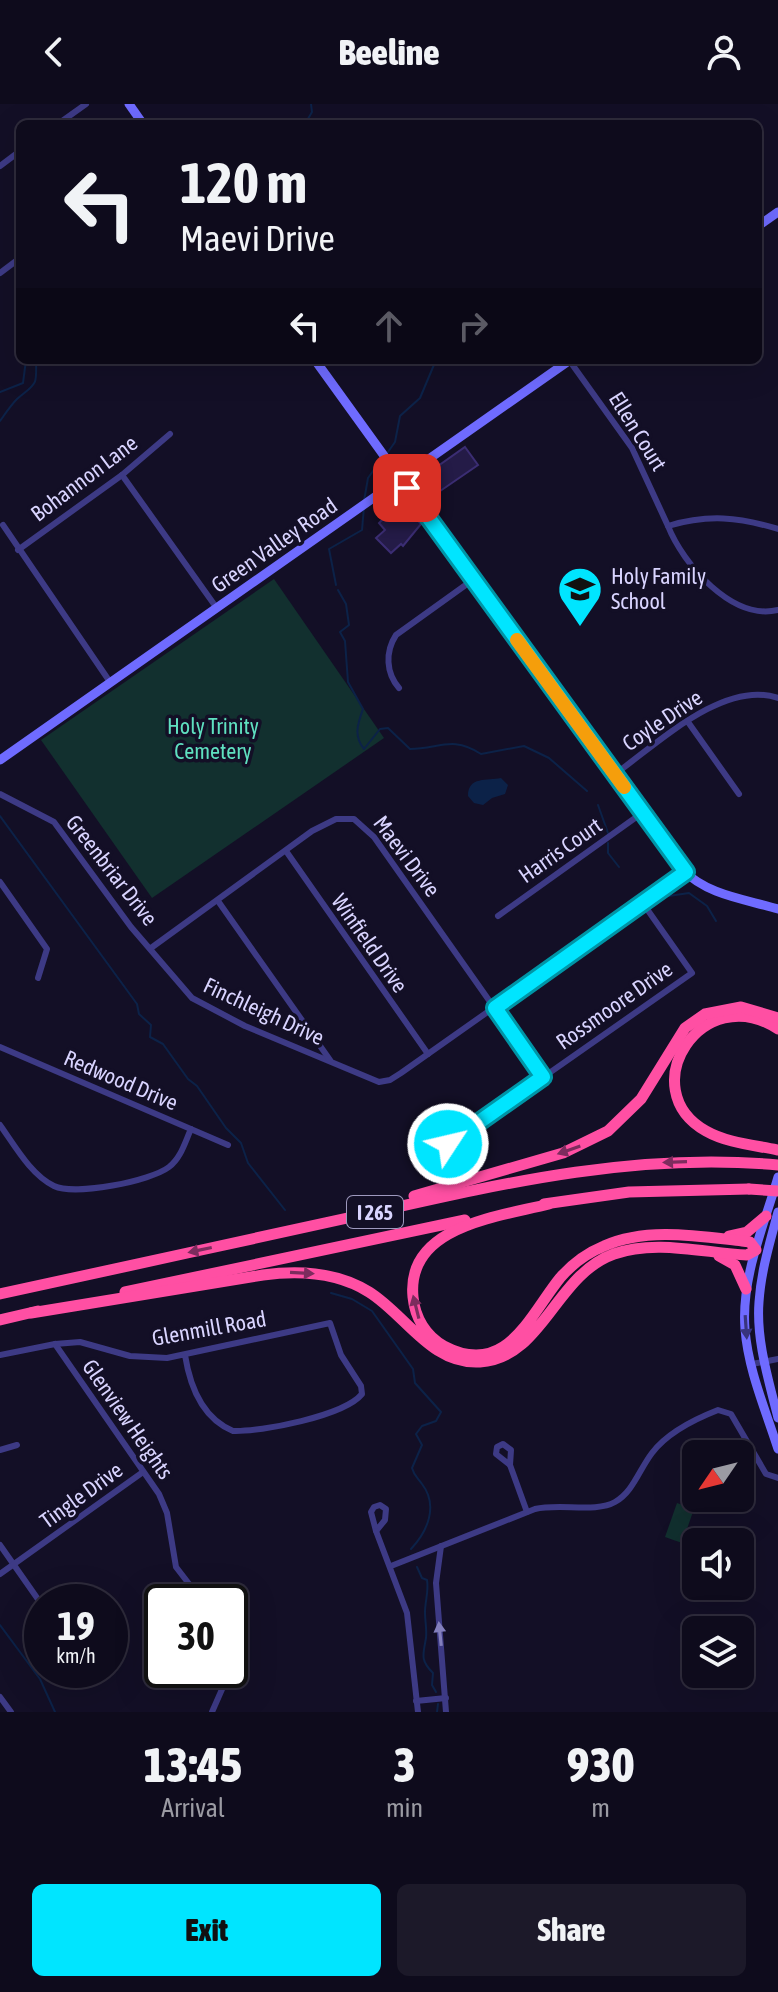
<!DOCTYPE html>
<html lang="en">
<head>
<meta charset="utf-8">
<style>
	:root { --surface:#0e0b1c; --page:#1c1929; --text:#f1f3f6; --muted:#9b9ba3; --line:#2e2b3b; --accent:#00e5ff }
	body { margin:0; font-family:"Asap Condensed",sans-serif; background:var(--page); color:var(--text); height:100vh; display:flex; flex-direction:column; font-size:30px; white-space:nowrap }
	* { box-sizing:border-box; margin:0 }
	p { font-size:26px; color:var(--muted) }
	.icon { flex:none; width:44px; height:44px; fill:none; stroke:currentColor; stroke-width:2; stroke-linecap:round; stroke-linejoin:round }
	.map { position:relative; height:1608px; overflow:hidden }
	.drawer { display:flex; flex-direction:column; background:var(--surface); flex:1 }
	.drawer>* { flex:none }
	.top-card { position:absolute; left:16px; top:16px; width:746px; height:244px; border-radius:12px; box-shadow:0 8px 32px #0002,0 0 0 2px var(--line); background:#0e0b1c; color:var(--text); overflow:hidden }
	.needle { width:52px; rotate:235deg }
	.buttons { position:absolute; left:682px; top:1336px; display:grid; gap:16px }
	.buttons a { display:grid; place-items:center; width:72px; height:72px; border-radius:12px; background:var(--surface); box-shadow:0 8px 32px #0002,0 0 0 2px var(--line); font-size:40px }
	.speed { position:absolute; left:24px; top:1480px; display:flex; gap:16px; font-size:40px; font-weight:700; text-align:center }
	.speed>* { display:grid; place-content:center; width:104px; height:104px; border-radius:50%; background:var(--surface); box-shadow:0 8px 32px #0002,0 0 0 2px var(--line); line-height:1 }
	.speed small { font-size:20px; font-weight:400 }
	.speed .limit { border:4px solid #111; border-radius:12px; background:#fff; color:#111 }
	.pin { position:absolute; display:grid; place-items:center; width:68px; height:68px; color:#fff; margin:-34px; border-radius:16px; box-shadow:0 4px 12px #0006 }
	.me { position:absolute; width:88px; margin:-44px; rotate:55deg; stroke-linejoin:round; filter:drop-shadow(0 0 6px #0008) }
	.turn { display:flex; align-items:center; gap:28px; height:168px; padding:0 32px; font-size:36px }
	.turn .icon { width:104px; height:104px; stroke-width:2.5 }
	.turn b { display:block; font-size:56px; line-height:68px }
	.lanes { display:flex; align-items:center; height:76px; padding:0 32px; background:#0003; justify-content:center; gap:40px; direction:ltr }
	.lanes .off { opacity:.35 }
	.eta { display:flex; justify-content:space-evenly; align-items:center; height:136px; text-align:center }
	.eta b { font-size:48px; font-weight:800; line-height:56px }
	.action { display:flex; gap:16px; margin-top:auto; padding:16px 32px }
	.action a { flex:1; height:92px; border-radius:12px; background:var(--accent); color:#111; font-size:32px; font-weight:800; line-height:92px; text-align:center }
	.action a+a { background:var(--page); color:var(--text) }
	header { display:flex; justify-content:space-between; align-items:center; height:104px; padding:0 32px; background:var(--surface); font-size:36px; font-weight:800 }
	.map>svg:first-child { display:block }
	.green { fill:#12302f }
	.water { fill:#0c2248 }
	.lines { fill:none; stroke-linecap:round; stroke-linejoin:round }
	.stream { stroke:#0c2248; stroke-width:2 }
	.building { fill:#241b47; stroke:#3b2d73; stroke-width:2 }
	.street { stroke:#3d3a85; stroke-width:6 }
	.secondary { stroke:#6f6bff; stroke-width:9 }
	.highway { stroke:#ff4fa3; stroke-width:11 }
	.highway-bridge { stroke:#ff4fa3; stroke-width:11 }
	.oneway { fill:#7d2c5e }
	.oneway2 { fill:#38347d }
	.oneway3 { fill:#837fbc }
	.route-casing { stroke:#0095a6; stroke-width:20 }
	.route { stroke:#00e5ff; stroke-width:14 }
	.slow { stroke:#f59e0b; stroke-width:14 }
	.labels { text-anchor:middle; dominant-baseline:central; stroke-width:7; stroke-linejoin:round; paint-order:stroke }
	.shield { fill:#130f26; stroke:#9e99be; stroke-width:2 }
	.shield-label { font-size:20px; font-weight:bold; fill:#d9d4ff }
	.street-label { font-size:22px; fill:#d9d4ff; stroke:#130f26 }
	.poi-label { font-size:22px; fill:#d9d4ff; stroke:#130f26; text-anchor:start }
	.park-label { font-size:22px; fill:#5fe0c0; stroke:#130f26 }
</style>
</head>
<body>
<header><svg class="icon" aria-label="back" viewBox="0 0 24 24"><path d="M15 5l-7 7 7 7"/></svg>Beeline<svg class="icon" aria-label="person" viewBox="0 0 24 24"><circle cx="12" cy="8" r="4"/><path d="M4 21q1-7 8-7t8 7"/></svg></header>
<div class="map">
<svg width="778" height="1608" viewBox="0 0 778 1608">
	<rect width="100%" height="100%" fill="#130f26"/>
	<g class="green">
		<polygon points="274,475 384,634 152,794 41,636"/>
		<polygon points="677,1399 694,1405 682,1439 665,1433"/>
	</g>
	<path class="water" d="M501,674L508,681L505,690L492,694L483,701L474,699L468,692C468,672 487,677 501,674Z"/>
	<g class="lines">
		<g class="stream">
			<polyline points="307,15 317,20"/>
			<polyline points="305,20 312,8 311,0"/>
			<polyline points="0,288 23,279 26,256"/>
			<path d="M0,317C5,310 11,301 17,295C36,279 37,283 36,256"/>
			<polyline points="388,348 395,338 400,312 420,294 436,256"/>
			<polyline points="364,397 368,374 381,356"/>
			<polyline points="336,481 329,445 362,426 364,403"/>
			<path d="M338,486L346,500L349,521L340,528L345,537L348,578L363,605C358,619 353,632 364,645L380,625L388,624L410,645C439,645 452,631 481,650L524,642L549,654L587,687"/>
			<polyline points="598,701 608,729"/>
			<polyline points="0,712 137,900 139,910 151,921 150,933 163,940 188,975 197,982 226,1024 241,1039 248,1059 285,1106"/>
			<polyline points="608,739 608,749 619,763"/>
			<polyline points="655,794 689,789 707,802 716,817"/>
			<path d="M331,1189L352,1195L372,1207L413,1265L415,1279L441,1308L436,1317L422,1322L416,1330L422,1341L412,1364C414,1372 418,1374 422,1380C439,1402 427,1428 411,1445"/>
			<path d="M417,1463L422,1474L427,1476C429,1487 425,1497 425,1508C425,1517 427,1526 426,1534C423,1551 420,1556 433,1569L432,1581L436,1588"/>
			<polyline points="0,1521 40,1575 55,1608"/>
			<polyline points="437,1608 438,1600"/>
		</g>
	</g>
	<g class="building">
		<polygon points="465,343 478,361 430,394 421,382 421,374"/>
		<polygon points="400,398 421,420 403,442 401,440 391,449 376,434 385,426 379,419"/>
	</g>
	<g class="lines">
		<g class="street">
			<polyline points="58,20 86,0"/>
			<polyline points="0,62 20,47"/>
			<polyline points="0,169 20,154"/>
			<polyline points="569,256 632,344 668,422"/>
			<polyline points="122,371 216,503"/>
			<polyline points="3,421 110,578"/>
			<path d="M778,425C739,413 708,410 668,422C683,460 732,517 778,506"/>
			<polyline points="18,446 122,371 170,330"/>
			<path d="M399,584C386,569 385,548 396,531L474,475"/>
			<polyline points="688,618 739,690"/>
			<path d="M615,670C656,641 724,575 778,594"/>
			<polyline points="0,690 54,718 131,823 192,894 245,922 379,978 390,976 401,969 686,768"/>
			<polyline points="286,747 428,950"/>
			<polyline points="0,778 47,845 38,874"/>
			<polyline points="218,797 330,956"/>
			<polyline points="498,812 642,709"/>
			<polyline points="151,844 312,727 336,715 354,715 374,733 543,973"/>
			<polyline points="0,943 228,1041"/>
			<path d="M0,1021C15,1042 31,1071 54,1082C75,1092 151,1077 169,1063C181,1054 185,1038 191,1025"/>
			<polyline points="448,1040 692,869 642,798"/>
			<polyline points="55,1240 159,1390 167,1409 176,1463 203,1498"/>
			<path d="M0,1251L55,1240L80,1238L130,1252L167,1254L330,1219L341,1251L361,1282L362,1290C344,1312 261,1328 233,1327C202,1314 190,1283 185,1251"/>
			<polyline points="752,1260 778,1255"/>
			<polygon points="503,1340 511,1346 510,1361 496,1350 497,1343"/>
			<polyline points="0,1346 17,1341"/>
			<polyline points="510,1361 527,1408"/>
			<polygon points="380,1401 386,1405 385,1416 376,1427 371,1408 374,1403"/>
			<polyline points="376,1427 407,1509 418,1608"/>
			<polyline points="0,1441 42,1501"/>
			<polyline points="441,1442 436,1479 446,1608"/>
			<path d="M391,1462L535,1405C559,1399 596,1409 615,1398C633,1388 639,1366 652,1349C667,1329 695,1315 718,1306L731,1310L766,1370L778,1374"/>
			<polyline points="0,1470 143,1368"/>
			<polyline points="0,1593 11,1608"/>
			<polyline points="416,1597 446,1594"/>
			<polyline points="212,1608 223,1583 227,1566"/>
		</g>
		<g class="secondary">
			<polyline points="129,0 143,20"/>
			<polyline points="758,122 778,108"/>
			<path d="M315,256L683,766C707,791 745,795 778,805"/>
			<polyline points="0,656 570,256"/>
			<path d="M778,1073C764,1122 741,1173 745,1225C748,1266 766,1307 778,1345"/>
			<path d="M778,1108C770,1138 761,1167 759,1198C756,1237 769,1277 778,1314"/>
		</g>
		<g class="highway">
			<path d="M778,925C702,875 632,985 706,1027C727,1039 754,1041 778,1046"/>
			<polyline points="414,1092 563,1049 608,1027 641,995 685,924 705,910 741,903 778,914"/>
			<polyline points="544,1100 629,1088 749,1085"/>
			<polyline points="729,1132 747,1128 766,1112"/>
			<polyline points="719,1152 735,1161 746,1185"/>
			<polyline points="125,1188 465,1116"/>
			<path d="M0,1190C125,1162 250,1136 375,1108C508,1078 640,1048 778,1061"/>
			<path d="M31,1209L263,1171C300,1166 337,1168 369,1188C406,1211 431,1261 480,1258C543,1254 555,1171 614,1150C655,1135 705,1149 747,1151L756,1146L750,1138L742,1137C698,1132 646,1123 604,1142C587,1149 572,1160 560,1174C530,1211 506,1275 444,1242C426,1232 415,1214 413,1193C406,1122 498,1113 549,1100"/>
			<polyline points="0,1216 38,1207"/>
		</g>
		<polyline class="highway-bridge" points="749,1085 778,1087"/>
	</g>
	<defs><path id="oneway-solid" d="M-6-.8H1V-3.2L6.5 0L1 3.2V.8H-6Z" transform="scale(2)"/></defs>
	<g class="oneway">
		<use href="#oneway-solid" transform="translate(569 1046) rotate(161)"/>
		<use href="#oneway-solid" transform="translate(675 1058) rotate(178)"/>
		<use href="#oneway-solid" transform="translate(200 1146) rotate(168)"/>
		<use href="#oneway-solid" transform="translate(302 1169) rotate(3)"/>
		<use href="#oneway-solid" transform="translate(416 1203) rotate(-104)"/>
	</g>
	<use class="oneway2" href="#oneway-solid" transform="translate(746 1223) rotate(86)"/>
	<use class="oneway3" href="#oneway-solid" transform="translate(440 1530) rotate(-96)"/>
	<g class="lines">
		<g class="route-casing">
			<polyline id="route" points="407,384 686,768 495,904 543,973 448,1040"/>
		</g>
		<use href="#route" class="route"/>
		<polyline class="slow" points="517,536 624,683"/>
	</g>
	<defs>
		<g id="school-pin" transform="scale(2.3)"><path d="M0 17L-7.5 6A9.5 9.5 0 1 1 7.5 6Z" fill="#00e5ff" stroke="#130f26"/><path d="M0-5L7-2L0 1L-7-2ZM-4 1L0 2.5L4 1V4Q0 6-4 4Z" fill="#111"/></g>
	</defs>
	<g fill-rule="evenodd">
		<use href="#school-pin" x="580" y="485"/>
	</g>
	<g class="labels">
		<rect class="shield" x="347" y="1092" width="56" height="32" rx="6"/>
		<g class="shield-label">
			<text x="375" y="1108">I 265</text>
		</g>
		<g class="street-label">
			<text transform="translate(638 327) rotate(58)">Ellen Court</text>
			<text transform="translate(84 374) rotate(-37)">Bohannon Lane</text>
			<text transform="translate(274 441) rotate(-35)">Green Valley Road</text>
			<text transform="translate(662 616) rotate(-34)">Coyle Drive</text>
			<text transform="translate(560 746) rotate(-35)">Harris Court</text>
			<text transform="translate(407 752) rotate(53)">Maevi Drive</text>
			<text transform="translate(112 766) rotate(52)">Greenbriar Drive</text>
			<text transform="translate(370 839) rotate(55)">Winfield Drive</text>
			<text transform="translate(614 901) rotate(-35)">Rossmoore Drive</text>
			<text transform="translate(264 907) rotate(25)">Finchleigh Drive</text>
			<text transform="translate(121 976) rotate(23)">Redwood Drive</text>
			<text transform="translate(209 1224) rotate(-10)">Glenmill Road</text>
			<text transform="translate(128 1315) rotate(55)">Glenview Heights</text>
			<text transform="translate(81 1391) rotate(-36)">Tingle Drive</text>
		</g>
		<g class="poi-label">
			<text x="611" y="472">Holy Family<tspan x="611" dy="25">School</tspan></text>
		</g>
		<g class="park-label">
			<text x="213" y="622">Holy Trinity<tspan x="213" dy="25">Cemetery</tspan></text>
		</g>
	</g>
</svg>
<div class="buttons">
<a><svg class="needle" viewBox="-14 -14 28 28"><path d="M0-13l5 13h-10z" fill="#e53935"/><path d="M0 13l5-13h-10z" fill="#9b9ba3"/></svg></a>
<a><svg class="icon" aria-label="sound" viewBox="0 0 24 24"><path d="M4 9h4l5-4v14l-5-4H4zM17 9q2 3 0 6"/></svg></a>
<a><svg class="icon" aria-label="layers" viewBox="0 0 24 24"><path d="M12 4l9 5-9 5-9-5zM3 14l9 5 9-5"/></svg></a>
</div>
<div class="speed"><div>19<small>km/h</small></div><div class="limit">30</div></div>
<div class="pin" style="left:407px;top:384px;background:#d93025"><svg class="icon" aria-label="arrive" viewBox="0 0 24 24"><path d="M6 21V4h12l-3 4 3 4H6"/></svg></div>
<svg class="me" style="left:448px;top:1040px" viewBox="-20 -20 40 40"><circle r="17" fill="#00e5ff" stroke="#fff" stroke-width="3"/><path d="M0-11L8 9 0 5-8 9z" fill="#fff"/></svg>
<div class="top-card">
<div class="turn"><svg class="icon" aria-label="left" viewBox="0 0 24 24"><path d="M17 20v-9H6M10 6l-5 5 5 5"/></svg><div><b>120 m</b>Maevi Drive</div></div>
<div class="lanes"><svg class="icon" aria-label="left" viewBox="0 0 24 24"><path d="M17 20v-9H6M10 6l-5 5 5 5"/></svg><svg class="icon off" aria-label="ahead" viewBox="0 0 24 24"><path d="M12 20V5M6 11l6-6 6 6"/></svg><svg class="icon off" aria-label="right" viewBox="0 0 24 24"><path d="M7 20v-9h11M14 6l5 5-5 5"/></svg></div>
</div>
</div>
<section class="drawer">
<div class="eta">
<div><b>13:45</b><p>Arrival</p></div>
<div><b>3</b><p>min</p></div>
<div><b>930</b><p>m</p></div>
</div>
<div class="action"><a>Exit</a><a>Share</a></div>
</section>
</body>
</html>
